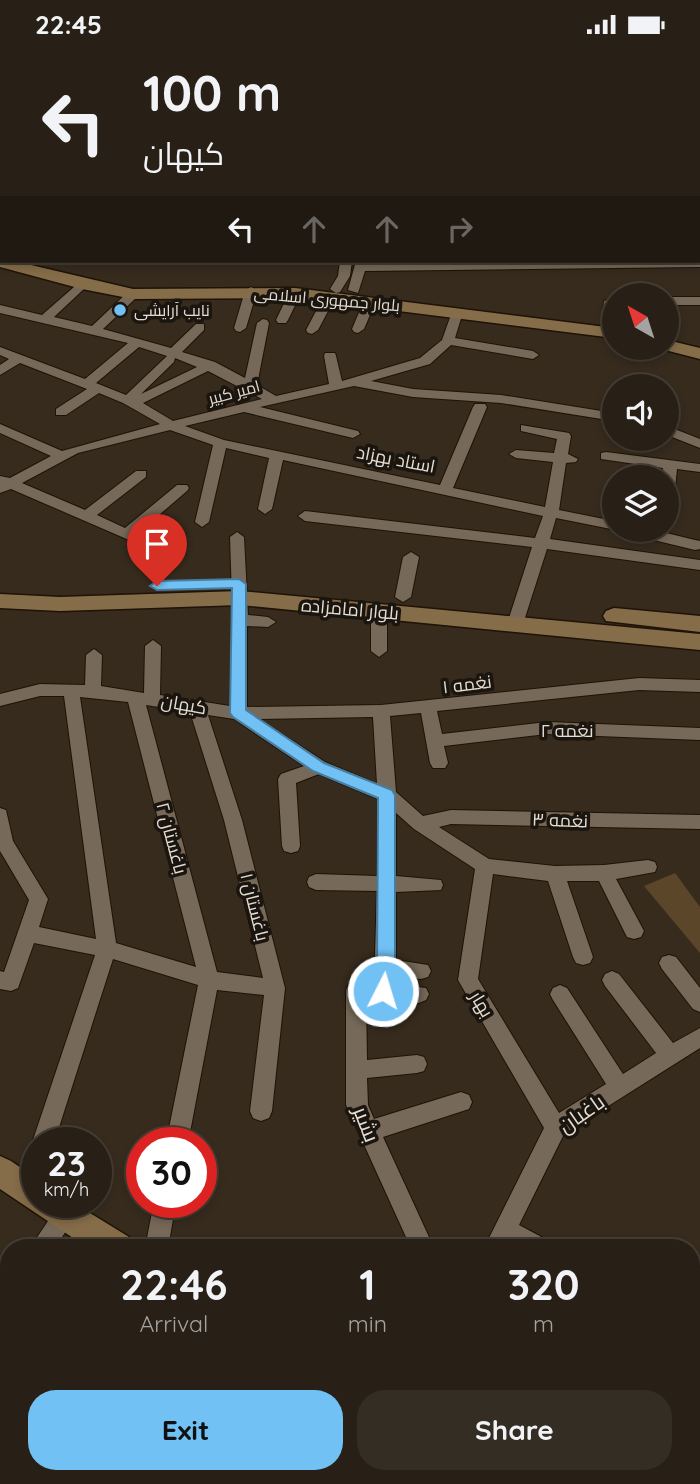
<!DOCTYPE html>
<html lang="en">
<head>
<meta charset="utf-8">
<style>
	:root { --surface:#282016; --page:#342d23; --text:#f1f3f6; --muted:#a5a3a1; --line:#443e35; --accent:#71c1f5 }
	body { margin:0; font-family:Quicksand,Cairo,sans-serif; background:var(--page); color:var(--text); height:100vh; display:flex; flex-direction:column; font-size:26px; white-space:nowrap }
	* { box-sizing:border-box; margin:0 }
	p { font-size:23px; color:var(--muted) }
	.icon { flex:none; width:38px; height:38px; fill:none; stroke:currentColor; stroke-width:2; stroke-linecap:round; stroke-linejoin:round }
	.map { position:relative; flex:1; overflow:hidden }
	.details { position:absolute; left:0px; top:1190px; width:700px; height:245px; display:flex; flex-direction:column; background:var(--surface); border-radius:28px 28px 0 0; box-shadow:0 4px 10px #0003,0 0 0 2px var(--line) }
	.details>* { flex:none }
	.hud { position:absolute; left:0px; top:0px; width:700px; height:214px; box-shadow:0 4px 10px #0003,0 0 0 2px var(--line); background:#282016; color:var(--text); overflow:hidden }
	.needle { width:46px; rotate:321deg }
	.buttons { position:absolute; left:602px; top:234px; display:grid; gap:14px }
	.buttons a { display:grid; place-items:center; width:77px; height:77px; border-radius:50%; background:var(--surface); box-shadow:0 4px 10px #0003,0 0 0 2px var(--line); font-size:35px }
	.speed { position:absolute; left:21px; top:1078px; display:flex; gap:14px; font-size:35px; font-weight:700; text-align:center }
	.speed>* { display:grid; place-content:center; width:91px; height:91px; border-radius:50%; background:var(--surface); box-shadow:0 4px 10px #0003,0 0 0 2px var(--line); line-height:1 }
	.speed small { font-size:18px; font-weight:400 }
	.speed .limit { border:10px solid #d22; background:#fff; color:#111 }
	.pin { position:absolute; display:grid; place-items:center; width:60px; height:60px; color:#fff; margin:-72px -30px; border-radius:50% 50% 50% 0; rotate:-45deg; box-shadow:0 0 7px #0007 }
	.pin .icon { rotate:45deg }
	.me { position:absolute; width:77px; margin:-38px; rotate:5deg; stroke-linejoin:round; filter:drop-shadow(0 0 5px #0008) }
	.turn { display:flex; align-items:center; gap:24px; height:147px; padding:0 28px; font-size:32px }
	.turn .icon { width:91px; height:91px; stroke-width:2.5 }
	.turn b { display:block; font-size:49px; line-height:60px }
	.lanes { display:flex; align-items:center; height:66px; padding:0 28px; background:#0003; justify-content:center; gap:35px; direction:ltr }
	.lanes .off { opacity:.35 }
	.eta { display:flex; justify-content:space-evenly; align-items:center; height:119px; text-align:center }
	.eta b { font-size:42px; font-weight:800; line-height:49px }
	.primary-button { display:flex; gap:14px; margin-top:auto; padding:14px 28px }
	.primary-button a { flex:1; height:80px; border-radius:28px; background:var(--accent); color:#111; font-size:28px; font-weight:800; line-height:80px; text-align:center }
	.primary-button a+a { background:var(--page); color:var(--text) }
	.status { display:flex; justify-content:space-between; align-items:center; height:49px; padding:0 35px; background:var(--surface); direction:ltr }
	.status svg { height:19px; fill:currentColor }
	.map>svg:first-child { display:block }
	.built { fill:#42331e }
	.green { fill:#5c4629 }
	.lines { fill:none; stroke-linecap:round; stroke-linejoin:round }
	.street-casing { stroke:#1e1306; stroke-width:2 }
	.secondary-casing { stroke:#1e1306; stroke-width:3 }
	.street { fill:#766959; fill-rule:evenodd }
	.secondary { fill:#866d49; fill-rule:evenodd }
	.route { fill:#71c1f5; stroke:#497d9f; stroke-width:2 }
	.poi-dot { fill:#71c1f5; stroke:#1a150e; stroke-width:2.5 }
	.labels { text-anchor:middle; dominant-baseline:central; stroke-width:7; stroke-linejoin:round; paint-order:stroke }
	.far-street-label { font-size:16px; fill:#e4ddd3; stroke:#1a150e }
	.far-poi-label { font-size:16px; fill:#e4ddd3; stroke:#1a150e; text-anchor:start }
	.street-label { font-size:18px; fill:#e4ddd3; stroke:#1a150e }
	.near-street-label { font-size:21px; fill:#e4ddd3; stroke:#1a150e }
</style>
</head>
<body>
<div class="status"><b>22:45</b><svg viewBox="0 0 49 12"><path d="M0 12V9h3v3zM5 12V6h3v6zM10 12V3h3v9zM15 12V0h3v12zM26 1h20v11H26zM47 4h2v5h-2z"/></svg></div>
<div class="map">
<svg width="700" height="1435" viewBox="0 0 700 1435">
	<rect width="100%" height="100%" fill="#362b1d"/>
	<polygon class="built" points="700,1302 700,1435 381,1435 402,1426 691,1426 691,1305"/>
	<polygon class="green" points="675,824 700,858 700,904 644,837"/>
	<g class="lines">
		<g class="street-casing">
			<g id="street">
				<polygon points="700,10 700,16 698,17 698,11"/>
				<rect x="0" y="18" width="2" height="6"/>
				<rect x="698" y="67" width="2" height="6"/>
				<rect x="0" y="79" width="2" height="6"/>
				<rect x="698" y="100" width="2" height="6"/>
				<rect x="698" y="136" width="2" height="6"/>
				<rect x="0" y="146" width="2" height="6"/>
				<rect x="698" y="170" width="2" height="6"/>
				<polygon points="700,210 700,218 365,222 358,244 348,241 356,212 368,212 367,215"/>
				<polygon points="340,212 352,212 350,227 340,243 336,244 330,240 338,227"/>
				<path d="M82,231L88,235L86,238L54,268L92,277L129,242H137V248L103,280L171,299L196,275H204V281L182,303L215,313L245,329L257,274L263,270L267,271L269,274L257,336L276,347L329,335L324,307L325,304H335L336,307L342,332L420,309L442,291L453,260H461L463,263L455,289L533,302L539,306L533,310L451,296L430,315L371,332L413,340L501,346L614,364V372L501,354L413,348L354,337L260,358L358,382L360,385L353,389L244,363L185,377L224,391L440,436L473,358L475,355H485L487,358L453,439L545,458L553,413L516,409L509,405L516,401L554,404L557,390L521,382V376L569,384L571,387L568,405L578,410L576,413L566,414L559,461L614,472L616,481L556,469L550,490L700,511V521L547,500L523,575L515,580L507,575L532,498L305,472L298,467L305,462L535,489L543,467L283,411L272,460L265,465L258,460L269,409L226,399L209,473L202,478L195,473L213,396L170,381L78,404L22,434L85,461L136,422H146V428L97,466L125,479L177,436H187L189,439L187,442L138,484L169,498L172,501L169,504H159L11,440L0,444V427L10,429L51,407L0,384V375L62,402L160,375L123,354L99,344L66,366H56V360L87,340L20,314L0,326V316L9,310L0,306V298L85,330L128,294L0,264V256L42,266ZM139,298L167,307L126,346L96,334ZM175,309L197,318L141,345L174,313ZM208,322L262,350L173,372L143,354Z"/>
				<polygon points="251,238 257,242 246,279 240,283 236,282 234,279 245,242"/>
				<polygon points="295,240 301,244 288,271 286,274 278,274 276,271 289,244"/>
				<polygon points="329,245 335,249 318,281 312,285 308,284 306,281 323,249"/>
				<polygon points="614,248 612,271 610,274 602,274 604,252"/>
				<rect x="667" y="248" width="33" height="8"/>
				<polygon points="369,250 375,254 364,280 358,284 354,283 352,280 363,254"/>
				<polygon points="667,377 700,390 700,399 667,386"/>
				<polygon points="606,403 700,415 700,423 677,420 674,449 667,454 667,429 662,429 663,419 601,410 601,404"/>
				<polygon points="626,481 654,481 695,491 700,492 700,500 695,501 633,486"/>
				<path d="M237,483L244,488L248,566L268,568L276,573L268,578L247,577V658L381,656L639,629L700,631V643L639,641L437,662L442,685L547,673L700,679V691L547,685L444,697L448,714L445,719H433L430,714L421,664L390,667L396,743L423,767L451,761L700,766V780L451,775L439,778L489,810L555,817L604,816L648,811L655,813L657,818L655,823L616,830L644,882L641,888L634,890L627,888L599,832H567L593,908L590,914L583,916L576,914L573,908L548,832L493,825L478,930L559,1064L606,1035L553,951L550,945L553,939L560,936L567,939L623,1025L656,1004L605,937L602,931L605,925L612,922L619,925L673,994L700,979V999L564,1085L519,1176L547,1191L550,1199H516L509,1195L507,1199H484L544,1079L458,931L475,820L414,780L396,764V827L441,831L443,836L441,841L396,843V911L428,916L431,922L428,928L421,930L395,928L394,935L426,939L429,945L426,951L419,954L366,950L367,1011L417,1006L424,1008L427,1015L424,1022L417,1024L367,1029L368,1056L374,1070L461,1043L469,1046L472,1053L469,1060L383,1088L434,1199H411L346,1056V941L349,935L356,932L374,933L377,842L316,841L309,838L307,833L309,828L316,825L377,827L378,750L319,725L296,734L300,797L298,802L291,804L284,802L282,797L278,730L281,725L304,717L234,670L208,666L242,771L285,939L272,1062L269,1069L261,1072L253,1069L250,1062L264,946L217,941L188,1094H166L198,936L113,910L54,1094H37V1102L32,1094L95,906L34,894L18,939L11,942L0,940V922L4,923L29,851L0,802V759L6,761L13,792L48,850L39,878L96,890L64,647H40L0,657V645L40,635L85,636L86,606L94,600L102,606L101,637L144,644L145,597L153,591L161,597L160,646L230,657L232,549L230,488ZM80,648L128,653L196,918L116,894ZM146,656L190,663L224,771L263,929L217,923ZM373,668L377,735L325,713L259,670Z"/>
				<polygon points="411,503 419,508 411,548 403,553 395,548 403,508"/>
				<polygon points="379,558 387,563 387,602 379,608 371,602 371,563"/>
				<polygon points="669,906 676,908 700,939 700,963 693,960 662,920 659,914 662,908"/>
				<polygon points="37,1104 37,1145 35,1150 27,1153 19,1150 16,1142 29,1107"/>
				<polygon points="154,1153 176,1153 168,1199 145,1199"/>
				<polygon points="64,1157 72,1160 75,1168 55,1199 30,1199 56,1160"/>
				<polygon points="700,1239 700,1266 691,1270 691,1243"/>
				<polygon points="509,1426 535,1426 539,1435 513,1435"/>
			</g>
		</g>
		<g class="secondary-casing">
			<g id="secondary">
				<polygon points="0,208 2,212 14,212 133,240 295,239 614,279 614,289 295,249 133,250 82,240 0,218"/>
				<polygon points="667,291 700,299 700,310 661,300 667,299"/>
				<polygon points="240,542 700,585 700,601 240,556 60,562 0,559 0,545 60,548"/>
				<polygon points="614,559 700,567 700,583 606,572 603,567 606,562"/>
				<polygon points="0,1107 11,1112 37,1130 37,1153 72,1153 129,1188 134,1199 88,1199 0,1140"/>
				<polygon points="328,1426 368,1426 372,1435 332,1435"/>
			</g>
		</g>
		<use href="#street" class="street"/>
		<use href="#secondary" class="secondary"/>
	</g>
	<polygon class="route" points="239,530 246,535 246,661 324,714 392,741 395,746 395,919 389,947 383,950 376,947 374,942 377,919 378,749 313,722 233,668 230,664 232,539 157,541 150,537 157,532"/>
	<circle class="poi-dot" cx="120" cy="261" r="7"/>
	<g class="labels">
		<g class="far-street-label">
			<text transform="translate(327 250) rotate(5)">بلوار جمهوری اسلامی</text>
			<text transform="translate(234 343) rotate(-15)">امیر کبیر</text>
		</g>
		<g class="far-poi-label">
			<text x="134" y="261">نایب آرایشی</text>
		</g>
		<g class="street-label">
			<text transform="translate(396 410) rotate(11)">استاد بهزاد</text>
			<text transform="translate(350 560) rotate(5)">بلوار امامزاده</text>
			<text transform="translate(467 635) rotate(-7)">نغمه ۱</text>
			<text transform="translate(184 655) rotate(10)">کیهان</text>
			<text x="567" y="681">نغمه ۲</text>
			<text transform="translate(560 771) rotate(2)">نغمه ۳</text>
			<text transform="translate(172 789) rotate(75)">باغستان ۲</text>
			<text transform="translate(255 858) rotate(76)">باغستان ۱</text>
			<text transform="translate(482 955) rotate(59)">بهار</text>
		</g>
		<g class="near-street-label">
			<text transform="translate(581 1064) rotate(-35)">باغبان</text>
			<text transform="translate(367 1075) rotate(69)">بشیر</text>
		</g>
	</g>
</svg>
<div class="buttons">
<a><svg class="needle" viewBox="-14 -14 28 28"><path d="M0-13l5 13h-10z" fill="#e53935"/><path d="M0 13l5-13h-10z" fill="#a5a3a1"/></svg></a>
<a><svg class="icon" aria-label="sound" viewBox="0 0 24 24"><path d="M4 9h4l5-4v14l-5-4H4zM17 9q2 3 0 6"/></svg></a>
<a><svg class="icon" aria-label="layers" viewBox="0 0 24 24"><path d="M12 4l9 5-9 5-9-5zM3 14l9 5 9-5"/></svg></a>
</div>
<div class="speed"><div>23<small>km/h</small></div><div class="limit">30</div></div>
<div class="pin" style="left:157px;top:537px;background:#d93025"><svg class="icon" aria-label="arrive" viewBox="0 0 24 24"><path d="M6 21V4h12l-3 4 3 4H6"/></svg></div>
<svg class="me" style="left:383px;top:942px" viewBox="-20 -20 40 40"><circle r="17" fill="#71c1f5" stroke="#fff" stroke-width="3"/><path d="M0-11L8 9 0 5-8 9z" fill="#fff"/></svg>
<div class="hud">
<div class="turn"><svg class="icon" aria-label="left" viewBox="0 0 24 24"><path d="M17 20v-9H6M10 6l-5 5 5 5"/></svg><div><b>100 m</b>کیهان</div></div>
<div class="lanes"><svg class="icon" aria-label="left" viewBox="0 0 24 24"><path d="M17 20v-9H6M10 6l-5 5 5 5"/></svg><svg class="icon off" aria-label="ahead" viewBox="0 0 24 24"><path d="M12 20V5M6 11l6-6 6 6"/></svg><svg class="icon off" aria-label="ahead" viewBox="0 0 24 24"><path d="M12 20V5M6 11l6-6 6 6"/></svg><svg class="icon off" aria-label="right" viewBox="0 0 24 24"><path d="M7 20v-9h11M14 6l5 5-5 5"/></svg></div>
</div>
<section class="details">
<div class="eta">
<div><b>22:46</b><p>Arrival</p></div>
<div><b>1</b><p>min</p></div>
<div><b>320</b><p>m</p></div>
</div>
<div class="primary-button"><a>Exit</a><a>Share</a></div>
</section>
</div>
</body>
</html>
